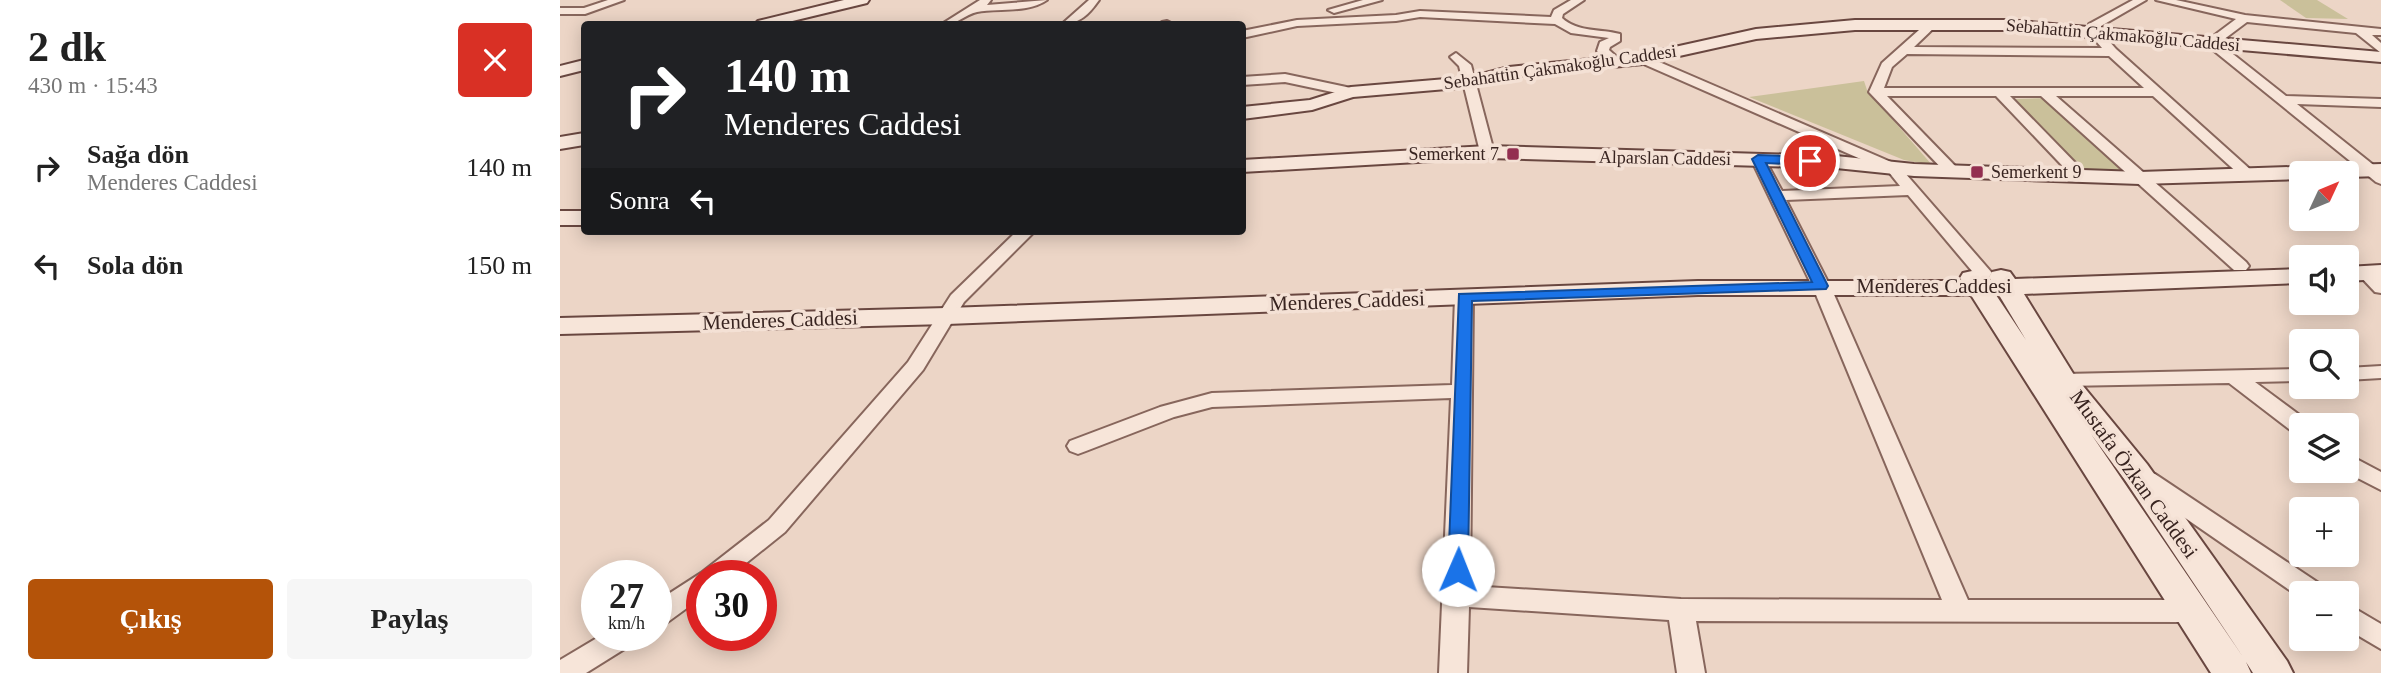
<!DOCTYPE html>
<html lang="tr">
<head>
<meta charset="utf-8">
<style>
	:root { --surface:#fff; --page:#f6f6f6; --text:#222; --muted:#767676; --accent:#b45309 }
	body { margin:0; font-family:"Times New Roman",serif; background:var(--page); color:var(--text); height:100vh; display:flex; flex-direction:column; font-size:26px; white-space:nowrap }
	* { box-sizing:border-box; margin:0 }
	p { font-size:23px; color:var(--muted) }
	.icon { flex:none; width:38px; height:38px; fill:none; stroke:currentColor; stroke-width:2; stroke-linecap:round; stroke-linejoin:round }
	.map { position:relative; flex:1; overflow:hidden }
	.details { display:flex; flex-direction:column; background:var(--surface); width:560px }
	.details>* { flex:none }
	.hud { position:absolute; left:21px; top:21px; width:665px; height:214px; border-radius:7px; box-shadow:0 4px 18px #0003; background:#202124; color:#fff; overflow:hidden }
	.needle { width:46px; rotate:46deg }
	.controls { position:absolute; left:1729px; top:161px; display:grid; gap:14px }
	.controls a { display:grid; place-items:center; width:70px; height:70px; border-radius:7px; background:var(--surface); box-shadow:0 4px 18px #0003; font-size:35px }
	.speed { position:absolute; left:21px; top:560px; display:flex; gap:14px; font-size:35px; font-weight:700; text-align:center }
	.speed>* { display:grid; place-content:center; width:91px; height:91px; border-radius:50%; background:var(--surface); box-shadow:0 4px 18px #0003; line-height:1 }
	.speed small { font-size:18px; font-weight:400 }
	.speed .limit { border:10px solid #d22; background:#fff; color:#111 }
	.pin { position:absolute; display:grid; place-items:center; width:60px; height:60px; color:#fff; margin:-30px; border:4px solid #fff; border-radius:50%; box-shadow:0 2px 7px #0007 }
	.me { position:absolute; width:77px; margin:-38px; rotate:1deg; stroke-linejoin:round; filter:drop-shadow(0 0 5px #0008) }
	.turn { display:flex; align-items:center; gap:24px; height:147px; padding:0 28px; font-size:32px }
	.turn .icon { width:91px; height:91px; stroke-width:2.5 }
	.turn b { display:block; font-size:49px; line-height:60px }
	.then { display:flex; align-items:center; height:66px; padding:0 28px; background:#0003; gap:14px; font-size:26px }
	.round { display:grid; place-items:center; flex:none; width:74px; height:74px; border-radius:7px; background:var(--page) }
	.headline { display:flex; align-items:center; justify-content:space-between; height:119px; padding:0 28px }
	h1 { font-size:42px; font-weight:600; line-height:52px }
	.cta { display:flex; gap:14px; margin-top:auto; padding:14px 28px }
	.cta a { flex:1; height:80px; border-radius:7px; background:var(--accent); color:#fff; font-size:28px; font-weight:600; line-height:80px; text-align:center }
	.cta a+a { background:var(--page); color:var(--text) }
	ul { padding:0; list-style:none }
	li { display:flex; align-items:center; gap:21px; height:98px; padding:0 28px }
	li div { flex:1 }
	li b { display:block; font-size:26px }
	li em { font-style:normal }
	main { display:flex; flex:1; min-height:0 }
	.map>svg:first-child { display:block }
	.green { fill:#cac09a }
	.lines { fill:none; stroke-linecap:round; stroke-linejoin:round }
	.street-casing { stroke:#87665c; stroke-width:4 }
	.secondary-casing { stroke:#694740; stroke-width:4 }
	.street { fill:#f7e5d9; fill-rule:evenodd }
	.secondary { fill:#f7e5d9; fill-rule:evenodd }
	.route { fill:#1a73e8; stroke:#114b97; stroke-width:2 }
	.poi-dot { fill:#932f50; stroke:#f4e1d5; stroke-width:2.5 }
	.labels { text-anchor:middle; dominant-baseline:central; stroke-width:7; stroke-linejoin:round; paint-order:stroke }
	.far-street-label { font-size:18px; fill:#382420; stroke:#f4e1d5 }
	.far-poi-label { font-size:18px; fill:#382420; stroke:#f4e1d5; text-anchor:end }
	.street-label { font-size:21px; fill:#382420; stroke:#f4e1d5 }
</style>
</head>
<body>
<main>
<section class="details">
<div class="headline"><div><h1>2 dk</h1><p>430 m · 15:43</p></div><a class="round" style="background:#d93025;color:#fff"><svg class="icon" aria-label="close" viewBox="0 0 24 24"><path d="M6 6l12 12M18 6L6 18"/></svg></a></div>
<ul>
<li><svg class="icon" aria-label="right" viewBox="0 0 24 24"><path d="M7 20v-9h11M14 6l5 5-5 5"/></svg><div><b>Sağa dön</b><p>Menderes Caddesi</p></div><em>140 m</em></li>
<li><svg class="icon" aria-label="left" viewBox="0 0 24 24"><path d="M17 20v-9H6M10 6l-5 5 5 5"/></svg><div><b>Sola dön</b></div><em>150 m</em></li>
</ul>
<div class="cta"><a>Çıkış</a><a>Paylaş</a></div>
</section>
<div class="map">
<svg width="1821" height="673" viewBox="0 0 1821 673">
	<rect width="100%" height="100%" fill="#ecd5c6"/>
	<g class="green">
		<polygon points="1720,0 1757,0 1788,19 1746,18"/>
		<polygon points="1304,81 1307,90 1372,165 1344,160 1189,97"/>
		<polygon points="1487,98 1564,171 1525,171 1454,99"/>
	</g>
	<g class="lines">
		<g class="street-casing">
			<g id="street">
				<polygon points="48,0 64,0 25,14 0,14 0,8 24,8"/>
				<path d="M420,0H431L427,5L487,0C469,13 439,8 417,12C404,15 398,25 382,24Z"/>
				<path d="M529,0H539C529,14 520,24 502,24Z"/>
				<polygon points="803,0 822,0 774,13 768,10"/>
				<path d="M1011,0H1024L1003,14L1002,18C1017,32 1041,29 1060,34V41L1050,47L1049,50L1059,59V65H1051L1037,51L1040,42L1049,38L1011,33L995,24L860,17L836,21L737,26L682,38V31L737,20L836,15L860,11L991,17L994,10Z"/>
				<path d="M1573,0H1586L1541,26V32L1556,49L1692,171L1695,174L1692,177H1682L1593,96H1496L1686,262L1689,266L1686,270H1674L1481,96H1450L1525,173L1528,176L1525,179H1515L1436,96H1327L1400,171L1392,176L1387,174L1309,92L1322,63L1368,22L1378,24L1354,47L1542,48L1529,33V24ZM1347,54L1549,56L1584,88H1324L1332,67Z"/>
				<polygon points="1596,0 1616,0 1685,15 1821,29 1821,35 1812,35 1821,43 1821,53 1796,33 1687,22 1659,43 1726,96 1821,99 1821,107 1737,104 1821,171 1821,184 1816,182 1648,46 1648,40 1676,19"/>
				<polygon points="607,21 613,24 600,24 602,22"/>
				<polygon points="896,53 911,65 934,152 932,155 922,155 920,152 899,66 890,57"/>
				<polygon points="1083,55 1338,165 1432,273 1429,277 1417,277 1348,195 1226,200 1272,290 1408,600 1633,600 1642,603 1646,611 1642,619 1633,622 1136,621 1145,673 1117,673 1109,620 909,607 907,673 879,673 891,398 652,407 614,417 526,451 518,454 510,451 507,446 510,441 600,407 652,393 892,385 895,297 904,292 913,297 910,586 1121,599 1382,600 1254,290 1191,159 1193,156 1203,156 1222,191 1340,186 1328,171 1079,62 1077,59"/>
				<polygon points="725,74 791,88 798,92 791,96 725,82 682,85 682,77"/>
				<polygon points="457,231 475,231 404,302 363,370 225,532 170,576 142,576 142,597 105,624 96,627 96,602 141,573 209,520 348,362 391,295"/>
				<polygon points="1806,268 1812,269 1821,278 1821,293 1815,292 1797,273"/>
				<polygon points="1821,366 1821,378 1787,380 1787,368"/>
				<polygon points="1741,369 1741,381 1695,382 1749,422 1751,425 1741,425 1741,434 1733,432 1669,383 1504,386 1497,385 1494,380 1497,375 1504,374"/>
				<polygon points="1787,454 1821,472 1821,490 1784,471 1787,471"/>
				<polygon points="1587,472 1595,474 1763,586 1767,593 1741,593 1741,598 1579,486 1576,480 1579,474"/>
				<polygon points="1787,604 1821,624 1821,649 1787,629"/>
				<polygon points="42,635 78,635 74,643 26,673 0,673 0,660"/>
			</g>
		</g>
		<g class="secondary-casing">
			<g id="secondary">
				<polygon points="284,0 309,0 307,3 220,24 195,24 198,21"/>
				<polygon points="1295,20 1447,20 1821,52 1821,62 1447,30 1295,30 1196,39 1083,64 949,77 910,87 793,97 752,110 682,119 682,107 750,100 791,87 910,77 949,67 1083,54 1196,29"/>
				<polygon points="24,60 24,70 0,76 0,66"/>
				<polygon points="24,133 24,145 0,149 0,137"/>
				<polygon points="927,146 1276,156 1354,164 1580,172 1821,164 1821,176 1787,177 1787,173 1741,173 1741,179 1580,184 1354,176 1276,168 927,158 682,172 682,160"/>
				<rect x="0" y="211" width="24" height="14"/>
				<polygon points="1821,265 1821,279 1787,281 1787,267"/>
				<path d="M1741,269V283L1464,294L1514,375L1587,464L1727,661L1733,673H1693L1686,662L1691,673H1651L1411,295H1138L387,324L0,334V318L387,308L1138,281H1402L1400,278L1403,273L1412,271L1421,273L1426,280H1431L1429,277L1432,272L1441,270L1450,272L1455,279ZM1436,295H1439L1466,340ZM1531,434L1565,480L1683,657Z"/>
			</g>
		</g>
		<use href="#street" class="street"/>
		<use href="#secondary" class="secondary"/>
	</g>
	<polygon class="route" points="1198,155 1250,157 1256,161 1250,165 1206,163 1268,286 1266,289 912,301 908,570 905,576 898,579 891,576 888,570 899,294 1252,282 1192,159"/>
	<g class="poi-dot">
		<rect x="946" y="147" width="14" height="14" rx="3.5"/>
		<rect x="1410" y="165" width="14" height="14" rx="3.5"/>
	</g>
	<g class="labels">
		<g class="far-street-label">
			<text transform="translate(1563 35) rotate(5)">Sebahattin Çakmakoğlu Caddesi</text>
			<text transform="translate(1000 67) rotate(-8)">Sebahattin Çakmakoğlu Caddesi</text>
			<text transform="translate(1105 158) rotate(1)">Alparslan Caddesi</text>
		</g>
		<g class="far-poi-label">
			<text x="939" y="154">Semerkent 7</text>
			<text x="1431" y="172" text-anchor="start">Semerkent 9</text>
		</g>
		<g class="street-label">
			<text x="1374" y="286">Menderes Caddesi</text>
			<text transform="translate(787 301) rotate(-2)">Menderes Caddesi</text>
			<text transform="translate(220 320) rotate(-2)">Menderes Caddesi</text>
			<text transform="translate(1574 474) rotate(54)">Mustafa Özkan Caddesi</text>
		</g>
	</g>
</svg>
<div class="controls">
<a><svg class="needle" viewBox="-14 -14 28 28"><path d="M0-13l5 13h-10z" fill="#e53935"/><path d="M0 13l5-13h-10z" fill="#767676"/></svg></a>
<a><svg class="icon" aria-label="sound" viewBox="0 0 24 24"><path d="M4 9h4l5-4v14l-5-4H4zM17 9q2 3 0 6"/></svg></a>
<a><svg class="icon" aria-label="search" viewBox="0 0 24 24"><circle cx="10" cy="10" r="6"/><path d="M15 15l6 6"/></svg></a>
<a><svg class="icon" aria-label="layers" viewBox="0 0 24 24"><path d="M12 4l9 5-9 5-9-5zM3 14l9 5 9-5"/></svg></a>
<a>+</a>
<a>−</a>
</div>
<div class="speed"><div>27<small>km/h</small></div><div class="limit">30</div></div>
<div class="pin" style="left:1250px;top:161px;background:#d93025"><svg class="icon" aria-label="arrive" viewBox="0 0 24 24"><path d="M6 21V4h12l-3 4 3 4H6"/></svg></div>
<svg class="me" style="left:898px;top:570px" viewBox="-20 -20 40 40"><circle r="19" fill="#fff"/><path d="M0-13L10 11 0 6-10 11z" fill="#1a73e8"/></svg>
<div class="hud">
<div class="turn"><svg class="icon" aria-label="right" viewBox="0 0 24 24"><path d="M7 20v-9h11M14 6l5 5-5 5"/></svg><div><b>140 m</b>Menderes Caddesi</div></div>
<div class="then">Sonra<svg class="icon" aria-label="left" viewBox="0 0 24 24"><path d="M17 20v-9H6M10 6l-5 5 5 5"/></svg></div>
</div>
</div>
</main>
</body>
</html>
